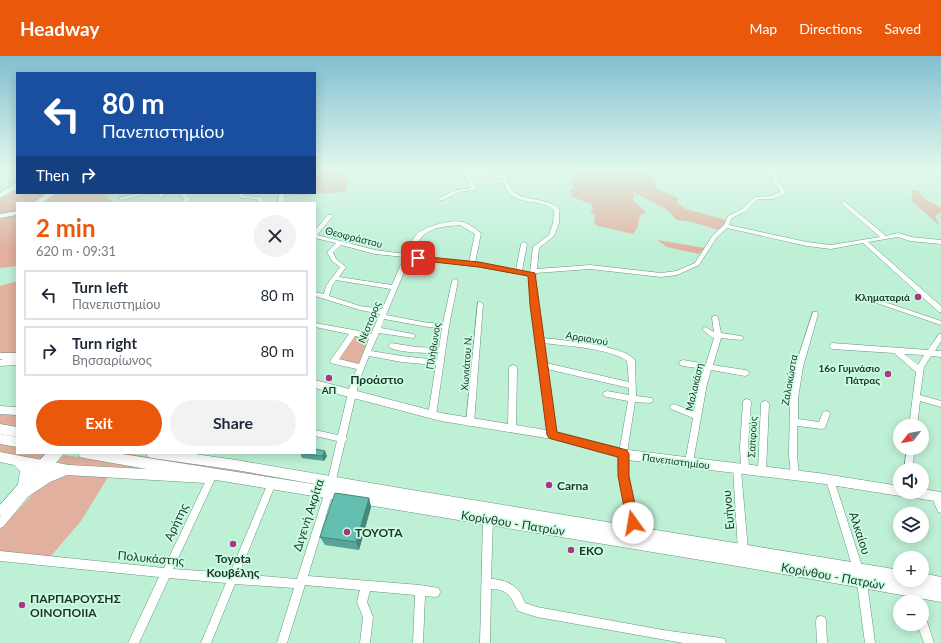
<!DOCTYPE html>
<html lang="en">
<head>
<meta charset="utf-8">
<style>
	:root { --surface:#fff; --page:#f2f2f3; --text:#1f2937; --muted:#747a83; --line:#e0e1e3; --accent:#ea580c }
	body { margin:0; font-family:Lato,sans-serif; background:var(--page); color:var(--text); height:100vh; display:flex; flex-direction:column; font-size:15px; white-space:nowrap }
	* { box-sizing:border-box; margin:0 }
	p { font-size:13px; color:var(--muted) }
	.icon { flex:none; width:22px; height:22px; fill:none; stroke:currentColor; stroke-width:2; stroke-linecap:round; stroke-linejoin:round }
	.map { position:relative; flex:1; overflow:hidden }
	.drawer { position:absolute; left:16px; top:146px; width:300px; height:252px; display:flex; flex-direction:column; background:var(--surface); border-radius:0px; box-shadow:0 2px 10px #0003 }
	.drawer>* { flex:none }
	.top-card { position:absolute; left:16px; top:16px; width:300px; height:122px; border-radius:0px; box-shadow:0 2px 10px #0003; background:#1a4fa0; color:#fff; overflow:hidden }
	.needle { width:26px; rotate:239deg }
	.buttons { position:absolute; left:893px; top:363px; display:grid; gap:8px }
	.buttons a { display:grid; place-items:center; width:36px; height:36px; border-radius:50%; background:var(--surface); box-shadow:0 2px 10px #0003; font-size:20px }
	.pin { position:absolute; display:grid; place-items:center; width:34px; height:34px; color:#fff; margin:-17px; border-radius:8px; box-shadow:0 2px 6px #0006 }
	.me { position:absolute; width:44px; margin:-22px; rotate:347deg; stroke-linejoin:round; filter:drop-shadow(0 0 3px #0008) }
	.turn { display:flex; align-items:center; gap:14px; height:84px; padding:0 20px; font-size:18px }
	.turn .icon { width:52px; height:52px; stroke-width:2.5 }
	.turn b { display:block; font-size:28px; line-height:34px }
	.then { display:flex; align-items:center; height:38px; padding:0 20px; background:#0003; gap:8px; font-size:15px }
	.round { display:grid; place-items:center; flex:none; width:42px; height:42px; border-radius:21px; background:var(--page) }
	.headline { display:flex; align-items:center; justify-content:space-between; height:68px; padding:0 20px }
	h1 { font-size:24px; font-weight:700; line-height:30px; color:var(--accent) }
	.button { display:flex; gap:8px; margin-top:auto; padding:8px 20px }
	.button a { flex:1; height:46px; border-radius:24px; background:var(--accent); color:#fff; font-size:16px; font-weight:700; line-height:46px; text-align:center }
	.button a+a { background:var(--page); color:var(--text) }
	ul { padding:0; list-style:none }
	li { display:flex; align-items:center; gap:12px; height:50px; margin:0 8px 6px; padding:0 12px; border:2px solid var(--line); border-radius:0px }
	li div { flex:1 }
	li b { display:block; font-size:15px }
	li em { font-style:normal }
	header { display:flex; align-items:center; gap:24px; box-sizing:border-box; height:56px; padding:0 20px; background:var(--accent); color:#fff }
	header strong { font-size:19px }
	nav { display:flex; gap:22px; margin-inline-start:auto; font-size:14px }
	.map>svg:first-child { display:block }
	.green { fill:#e1b09e }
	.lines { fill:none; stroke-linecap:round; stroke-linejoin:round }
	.minor-casing { stroke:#66957d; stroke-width:1 }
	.major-casing { stroke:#66957d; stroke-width:1 }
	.highway-casing { stroke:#66957d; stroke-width:1 }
	.minor { fill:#fff; fill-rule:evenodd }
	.major { fill:#fff; fill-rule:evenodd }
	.highway { fill:#fff; fill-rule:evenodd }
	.wall { fill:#57a497 }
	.shaded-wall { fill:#47867b }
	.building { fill:#65bfb0; stroke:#47867b }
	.route { fill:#ea580c; stroke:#983908 }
	.poi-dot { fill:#ad3489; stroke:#cbfde3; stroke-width:1.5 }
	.labels { text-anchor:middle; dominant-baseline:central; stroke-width:3.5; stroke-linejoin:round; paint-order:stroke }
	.street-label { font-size:10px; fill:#1f3228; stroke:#cbfde3 }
	.poi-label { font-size:10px; font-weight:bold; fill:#1f3228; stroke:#cbfde3; text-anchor:end }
	.quarter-label { font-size:12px; font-weight:bold; fill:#1f3228; stroke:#cbfde3 }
	.near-poi-label { font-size:12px; font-weight:bold; fill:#1f3228; stroke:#cbfde3; text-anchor:start }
	.near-street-label { font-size:12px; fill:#1f3228; stroke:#cbfde3 }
</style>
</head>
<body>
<header>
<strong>Headway</strong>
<nav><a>Map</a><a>Directions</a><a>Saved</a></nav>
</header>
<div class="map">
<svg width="941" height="587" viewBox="0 0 941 587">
	<rect width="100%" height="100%" fill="#bef0d6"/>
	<g class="green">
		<path d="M315,113H344C349,122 349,128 345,136L299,139L280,138L315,137Z"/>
		<polygon points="571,113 647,113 658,133 678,142 677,147 686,153 726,164 723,170 719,174 692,166 677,164 667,154 630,134 634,139 633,144 644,154 646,157 640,159 637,172 633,178 598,170 594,167 595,158 590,156 593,153 591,148 572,141 570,134 575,132 571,125 574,119"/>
		<polygon points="17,131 17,137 49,137 35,147 17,147 17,156 0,159 0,141"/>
		<polygon points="911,134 917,134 925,143 941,152 941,156 935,160 940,170 912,145 911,142 913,139"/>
		<polygon points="58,137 107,137 107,142 114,147 42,147"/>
		<polygon points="17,159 17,210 0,212 0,162"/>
		<polygon points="657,184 705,192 699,198 667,191"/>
		<polygon points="17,225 17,297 0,297 0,230"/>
		<polygon points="355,279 369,282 358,309 337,304"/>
		<polygon points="0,357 17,359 17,371 0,368"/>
		<polygon points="0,388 17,391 17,397 48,397 40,407 0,397"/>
		<polygon points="110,397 124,397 320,427 320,429"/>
		<polygon points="64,399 167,415 56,408"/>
		<polygon points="62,419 108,421 81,465 50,501 0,495 0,474 39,431"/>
	</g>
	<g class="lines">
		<g class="minor-casing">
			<g id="minor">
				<polygon points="407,113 432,115 433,113 438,113 436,117 434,117"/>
				<path d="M467,113H472L481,118L506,120C509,124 509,131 512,134C525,147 545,140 559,153V167L554,180L539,192L537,213L590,209L661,217L676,215L695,207L713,179L724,169L728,160L742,153L755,141L771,140L780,136L778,131L772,125L774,120L768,113H773L778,120L777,125L782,129L786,137L785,138L772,143H758L746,155L732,162L729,169L807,186L831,189L880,181L842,148L841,147L844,145L886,180L898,177L911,181L941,184V188L910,185L898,181L868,186L941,250V256H939L863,187L831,193L807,190L727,172L717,181L699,209L677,219L661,221L590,213L536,217L535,227L543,282C562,284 623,289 635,304L636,340L652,342L653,344L652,346L649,347L635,346L626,403V413L640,476L638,479L635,480L632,479L630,476L618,413V403L628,345L607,341L604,340L603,338L604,336L607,335L629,339V332L547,313L556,379L555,381L552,382L549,381L529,227L530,220L479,211L410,202L386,259L428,267H443L452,225L455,223L458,225L449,270L436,359L435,361L432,362L429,361L428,359L436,309L402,306L369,300L359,325L346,381L347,383L345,386L333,436L308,520L420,529L439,532L440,536L439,540L435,541L425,540L423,587H413L415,539L370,535L367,546L373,561L370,587H360L363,561L357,546L360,534L305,529L287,587H277L294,532L235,528L211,587H201L226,527L169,522L139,587H128L159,521L0,505V495L164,512L209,418L212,417L215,418L216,421L173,513L230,517L268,427L269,424L272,423L275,424L276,427L239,518L297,523L325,436L337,385L315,380V374L338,379L351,325L357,313L334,308L331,307L330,305L349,278L315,271V267L354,274L371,278L380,258L360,254L315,240V236L324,238L326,230L340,211L332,205L327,196L336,187L315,182V174L328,159H332V161L317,179L375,194L405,198C408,191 411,185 416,179C423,171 452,163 462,166C468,167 476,173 481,177L475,207L516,214L521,188L524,186L527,188L522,215L530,217L533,191L549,179L553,167L554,154C542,142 517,150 507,134C504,130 504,126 502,122L481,121L472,118L471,122L476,132L475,134L459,136L443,144H439V142L456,134L471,132L467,122L468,115ZM460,169L475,178L469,206L411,199C422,173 434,171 460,169ZM341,189L375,198L404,201L392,229L339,221L346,211L336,203L333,196ZM336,224L391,233L382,253L360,250L329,240L332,230ZM384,263L428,271L442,272L439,292L416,291L391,287L388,290C394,297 428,297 438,297L437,304L402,300L371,295L379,277L413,282L416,280L413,278L381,272ZM355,280L369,283L359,308L339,303ZM543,287C566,290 609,292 627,305L629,326L546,307Z"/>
				<polygon points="139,137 149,137 122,144 119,142"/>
				<polygon points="157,137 163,137 165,140 160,141"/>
				<polygon points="180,137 186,137 190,143 189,147 183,147 184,143"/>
				<polygon points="236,137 242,137 245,140 261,141 265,147 259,147 257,143 242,142"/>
				<polygon points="279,137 284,138 284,147 278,147"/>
				<polygon points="861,238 941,265 941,269 859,241 858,240"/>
				<polygon points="478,246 480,246 483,248 474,367 473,369 470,370 467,369 466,367"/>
				<polygon points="813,256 817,256 818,258 803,311 798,342 798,363 819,366 823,356 826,355 829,356 830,358 825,372 822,373 797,370 797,399 799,419 798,422 795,423 792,422 791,419 789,399 790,342 795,311"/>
				<polygon points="713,260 717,260 718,262 721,277 741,280 744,282 741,284 721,282 713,309 745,314 748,315 749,317 748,319 745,320 711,314 707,328 693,406 692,409 689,410 686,409 685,406 693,362 671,353 670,351 671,349 674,348 694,356 699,328 704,313 683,310 680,309 679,307 680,305 683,304 706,308 714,282 711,281 702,273 705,271 714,276 712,262"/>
				<path d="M939,278H941V285L935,295H941V301L931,300L924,311L920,339L941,345V351L920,345L917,370H909L916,316L894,297L832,293L829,290L832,287L928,294ZM904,298L924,299L918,309Z"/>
				<polygon points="513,309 516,310 517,312 516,373 515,375 512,376 509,375 508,373 509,312 510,310"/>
				<polygon points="747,343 750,344 751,346 748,391 749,413 748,416 745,417 741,414 748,494 746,497 743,499 740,497 738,494 733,412 734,409 737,408 741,411 740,391 743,346 744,344"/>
				<polygon points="765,345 768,346 769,348 766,415 765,418 762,419 759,418 758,415 761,348 762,346"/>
				<polygon points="907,392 915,392 912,414 904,414"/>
				<polygon points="46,397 64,397 3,471 0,472 0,461 1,460 0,460 0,449"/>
				<polygon points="830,420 833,421 834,424 863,513 868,534 875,587 865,587 858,534 853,513 826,424 827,421"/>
				<polygon points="936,437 939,438 941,442 941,457 938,456 932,441 933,438"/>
				<path d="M488,459L491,460L493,463L491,523C501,523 513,527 519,535C522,539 523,543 525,547L537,551L663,574L721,582L725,583L726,587H683L537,561L518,555C511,542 509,533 491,533L490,587H480L483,463L485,460Z"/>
				<polygon points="911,529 915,530 920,546 910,546 906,534 907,530"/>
				<polygon points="821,560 825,561 826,565 827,587 817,587 816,565 817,561"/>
				<polygon points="922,561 926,562 934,587 924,587 917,568 922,568"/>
			</g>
		</g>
		<g class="major-casing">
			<g id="major">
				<polygon points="0,297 17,297 17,309 0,310 0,304 3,303 0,303"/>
				<polygon points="315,324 441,357 552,375 628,394 818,417 900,430 900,436 922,436 922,433 941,436 941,446 909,441 904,438 900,440 818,427 628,404 552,383 441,365 315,332"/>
			</g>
		</g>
		<g class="highway-casing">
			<g id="highway">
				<polygon points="14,128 17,128 17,133 0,142 0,137"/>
				<polygon points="47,137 56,137 42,147 33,147"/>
				<polygon points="17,155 17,159 0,162 0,158"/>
				<polygon points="0,350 17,351 17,359 0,358"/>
				<polygon points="0,368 17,371 17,381 0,378"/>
				<polygon points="0,378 17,381 17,391 0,388"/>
				<path d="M0,396L69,409L147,413L84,402L80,401L78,397H116L332,431L236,414L152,402L148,401L146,397H188L236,404L412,434L900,514V524H906L905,526L913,527L912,524H922V517L941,521V546L743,511L210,423L205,427L67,419L50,426L29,440L25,438L18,429L20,415L14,409L0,406ZM32,412L48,415L31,426Z"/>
			</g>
		</g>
		<use href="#minor" class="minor"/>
		<use href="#major" class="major"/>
		<use href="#highway" class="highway"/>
	</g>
	<g class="wall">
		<polygon points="300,397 327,400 324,405 302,402"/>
		<polygon points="369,442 371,451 359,494 325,489 320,481"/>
	</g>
	<g class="shaded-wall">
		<polygon points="325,395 327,400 324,405 322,400"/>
		<polygon points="369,442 371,451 359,494 356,486"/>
	</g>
	<g class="building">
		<polygon points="315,393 325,395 322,400 300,397 315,397"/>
		<polygon points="335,437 369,442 356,486 320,481"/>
	</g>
	<linearGradient id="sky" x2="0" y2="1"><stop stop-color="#81bfd0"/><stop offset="0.58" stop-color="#e2f8ed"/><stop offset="1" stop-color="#e2f8ed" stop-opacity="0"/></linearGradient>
	<rect width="941" height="195" fill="url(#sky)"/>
	<polygon class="route" points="418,200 479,206 535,217 557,376 627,394 629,398 629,420 639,467 637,471 633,472 628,471 627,467 618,420 618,401 552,383 549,382 547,379 530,249 528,220 479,211 415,204 415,201"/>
	<g class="poi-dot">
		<circle cx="918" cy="241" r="4"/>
		<circle cx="888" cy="318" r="4"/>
		<circle cx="329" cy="322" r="4"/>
		<circle cx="549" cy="429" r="4"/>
		<circle cx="347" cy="476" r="4"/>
		<circle cx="233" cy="488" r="4"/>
		<circle cx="571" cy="494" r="4"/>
		<circle cx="22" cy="549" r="4"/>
	</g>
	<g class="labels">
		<g class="street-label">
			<text transform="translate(354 181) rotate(14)">Θεοφράστου</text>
			<text transform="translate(369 266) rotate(-68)">Νέστορος</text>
			<text transform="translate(587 282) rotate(10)">Αρριανού</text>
			<text transform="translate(433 290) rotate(-81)">Πλήθωνος</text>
			<text transform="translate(466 307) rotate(-86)">Χωνιάτου Ν.</text>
			<text transform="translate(789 324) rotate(-80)">Ζαλοκώστα</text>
			<text transform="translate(694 331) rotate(-77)">Μαλακάση</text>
			<text transform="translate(752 381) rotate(-87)">Σαπφούς</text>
			<text transform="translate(676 405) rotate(7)">Πανεπιστημίου</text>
		</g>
		<g class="poi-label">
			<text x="910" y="241">Κληματαριά</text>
			<text x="880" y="312">16ο Γυμνάσιο<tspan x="880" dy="12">Πάτρας</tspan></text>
			<text x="329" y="334" text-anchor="middle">ΑΠ</text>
		</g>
		<g class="quarter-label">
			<text x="377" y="323">Προάστιο</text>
		</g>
		<g class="near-poi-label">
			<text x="557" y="429">Carna</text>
			<text x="355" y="476">TOYOTA</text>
			<text x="579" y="494">EKO</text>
			<text x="233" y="502" text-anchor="middle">Toyota<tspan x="233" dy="14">Κουβέλης</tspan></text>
			<text x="30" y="542">ΠΑΡΠΑΡΟΥΣΗΣ<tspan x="30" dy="14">ΟΙΝΟΠΟΙΙΑ</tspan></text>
		</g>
		<g class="near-street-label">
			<text transform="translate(728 454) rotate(-95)">Ευήνου</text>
			<text transform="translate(308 459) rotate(-72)">Διγενή Ακρίτα</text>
			<text transform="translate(176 466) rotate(-65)">Αρήτης</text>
			<text transform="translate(513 467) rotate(9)">Κορίνθου - Πατρών</text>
			<text transform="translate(860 477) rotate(72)">Αλκαίου</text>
			<text transform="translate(151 502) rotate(5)">Πολυκάστης</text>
			<text transform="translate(833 520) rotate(10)">Κορίνθου - Πατρών</text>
		</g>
	</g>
</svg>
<div class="buttons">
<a><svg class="needle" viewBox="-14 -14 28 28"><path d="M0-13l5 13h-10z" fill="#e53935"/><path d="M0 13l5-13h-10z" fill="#747a83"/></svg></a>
<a><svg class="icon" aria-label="sound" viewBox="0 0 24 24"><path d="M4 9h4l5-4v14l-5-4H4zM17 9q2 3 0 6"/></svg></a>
<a><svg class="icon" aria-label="layers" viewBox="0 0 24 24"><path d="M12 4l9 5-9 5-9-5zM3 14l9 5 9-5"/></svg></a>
<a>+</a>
<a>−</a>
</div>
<div class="pin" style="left:418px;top:202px;background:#d93025"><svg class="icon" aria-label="arrive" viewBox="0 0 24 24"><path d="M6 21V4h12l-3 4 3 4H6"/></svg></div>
<svg class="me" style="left:633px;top:467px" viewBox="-20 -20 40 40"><circle r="19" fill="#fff"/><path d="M0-13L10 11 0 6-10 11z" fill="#ea580c"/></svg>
<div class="top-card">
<div class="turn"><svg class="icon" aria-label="left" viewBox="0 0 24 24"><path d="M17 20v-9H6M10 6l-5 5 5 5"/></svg><div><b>80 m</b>Πανεπιστημίου</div></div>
<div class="then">Then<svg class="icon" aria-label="right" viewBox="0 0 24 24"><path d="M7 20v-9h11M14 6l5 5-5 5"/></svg></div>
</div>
<section class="drawer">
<div class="headline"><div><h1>2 min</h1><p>620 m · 09:31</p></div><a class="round"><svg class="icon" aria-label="close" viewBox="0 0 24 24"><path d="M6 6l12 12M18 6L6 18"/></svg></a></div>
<ul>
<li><svg class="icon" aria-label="left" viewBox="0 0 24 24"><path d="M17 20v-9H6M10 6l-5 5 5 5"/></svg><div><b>Turn left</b><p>Πανεπιστημίου</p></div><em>80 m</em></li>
<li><svg class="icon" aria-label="right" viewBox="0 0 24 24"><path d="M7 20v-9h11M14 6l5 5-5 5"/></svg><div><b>Turn right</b><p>Βησσαρίωνος</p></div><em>80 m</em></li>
</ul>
<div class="button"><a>Exit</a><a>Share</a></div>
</section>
</div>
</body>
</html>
